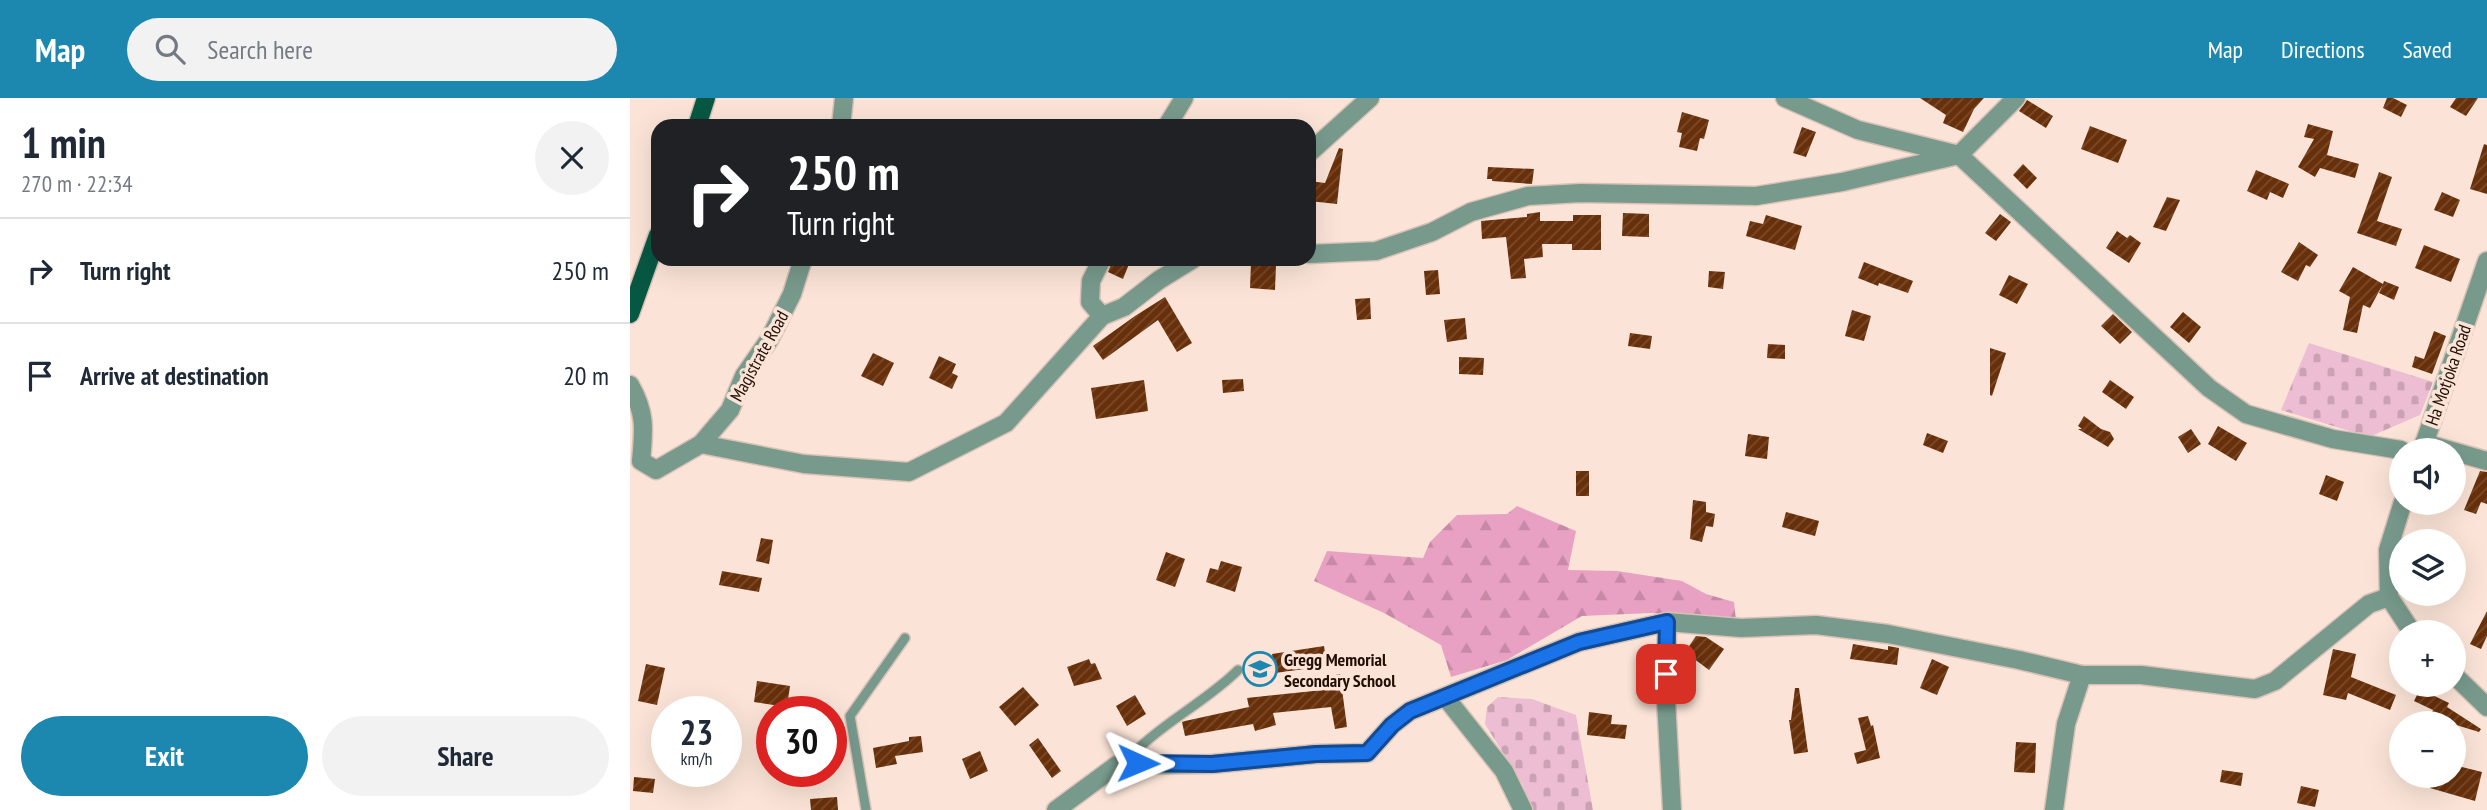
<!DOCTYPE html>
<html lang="en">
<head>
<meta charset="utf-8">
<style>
	:root { --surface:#fff; --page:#f2f2f3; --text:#1f2937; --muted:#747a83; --line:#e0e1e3; --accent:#1c87af }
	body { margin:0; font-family:"PT Sans Narrow",sans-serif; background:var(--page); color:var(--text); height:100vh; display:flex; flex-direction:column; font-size:26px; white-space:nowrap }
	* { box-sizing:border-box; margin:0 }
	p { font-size:23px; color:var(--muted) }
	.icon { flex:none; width:38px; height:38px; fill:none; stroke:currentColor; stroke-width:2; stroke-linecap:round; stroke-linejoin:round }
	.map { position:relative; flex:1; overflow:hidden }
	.side { display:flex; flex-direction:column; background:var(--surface); width:630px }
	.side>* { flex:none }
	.hud { position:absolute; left:21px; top:21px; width:665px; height:147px; border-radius:21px; box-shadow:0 7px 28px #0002; background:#202124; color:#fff; overflow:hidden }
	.tools { position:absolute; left:1759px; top:340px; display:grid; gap:14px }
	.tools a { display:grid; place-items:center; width:77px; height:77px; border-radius:50%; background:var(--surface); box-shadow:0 7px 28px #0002; font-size:35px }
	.speed { position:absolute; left:21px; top:598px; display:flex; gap:14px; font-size:35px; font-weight:700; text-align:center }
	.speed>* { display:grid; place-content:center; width:91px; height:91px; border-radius:50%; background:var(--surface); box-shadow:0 7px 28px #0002; line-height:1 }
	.speed small { font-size:18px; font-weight:400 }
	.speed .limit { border:10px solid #d22; background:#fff; color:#111 }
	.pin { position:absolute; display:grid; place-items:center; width:60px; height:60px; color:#fff; margin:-30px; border-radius:14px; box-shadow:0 4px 10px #0006 }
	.me { position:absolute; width:77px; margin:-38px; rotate:91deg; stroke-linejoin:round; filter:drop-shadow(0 0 5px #0008) }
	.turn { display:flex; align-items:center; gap:24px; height:147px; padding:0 21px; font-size:32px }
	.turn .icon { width:91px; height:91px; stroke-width:2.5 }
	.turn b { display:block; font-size:49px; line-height:60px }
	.round { display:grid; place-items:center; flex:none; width:74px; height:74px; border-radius:37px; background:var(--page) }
	.headline { display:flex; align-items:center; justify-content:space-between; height:119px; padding:0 21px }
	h1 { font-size:42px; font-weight:600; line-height:52px }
	.primary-button { display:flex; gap:14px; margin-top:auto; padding:14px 21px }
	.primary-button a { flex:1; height:80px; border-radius:42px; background:var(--accent); color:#fff; font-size:28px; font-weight:600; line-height:80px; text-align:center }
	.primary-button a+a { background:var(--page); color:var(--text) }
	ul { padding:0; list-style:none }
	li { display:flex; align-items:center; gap:21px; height:105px; padding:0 21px; border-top:2px solid var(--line) }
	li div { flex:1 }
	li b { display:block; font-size:26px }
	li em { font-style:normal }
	header { display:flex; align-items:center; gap:42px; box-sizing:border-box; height:98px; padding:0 35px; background:var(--accent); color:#fff }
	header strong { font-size:33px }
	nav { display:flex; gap:38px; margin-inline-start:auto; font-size:24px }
	.search { width:490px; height:63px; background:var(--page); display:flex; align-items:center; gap:18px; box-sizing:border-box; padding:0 24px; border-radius:38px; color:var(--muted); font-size:26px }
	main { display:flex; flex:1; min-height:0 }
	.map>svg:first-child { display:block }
	.forest { fill:url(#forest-firs) }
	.cemetery { fill:url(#cemetery-stones) }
	.building { fill:url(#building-hatch) }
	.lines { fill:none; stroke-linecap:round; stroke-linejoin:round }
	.service-casing { stroke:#d8c2b5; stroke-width:12 }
	.minor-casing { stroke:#d8c2b5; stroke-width:21 }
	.tertiary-casing { stroke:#d8c2b5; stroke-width:21 }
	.primary-casing { stroke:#d8c2b5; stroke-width:21 }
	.service { stroke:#789a8d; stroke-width:9 }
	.minor { stroke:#789a8d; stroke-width:18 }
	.tertiary { stroke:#789a8d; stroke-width:18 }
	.primary { stroke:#075843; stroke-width:18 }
	.route-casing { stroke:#114b97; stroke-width:18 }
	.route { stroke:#1a73e8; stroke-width:12 }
	.labels { text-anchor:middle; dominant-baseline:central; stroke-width:7; stroke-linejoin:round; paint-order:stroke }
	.street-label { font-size:18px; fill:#210e04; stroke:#fbe4d7 }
	.poi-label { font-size:18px; font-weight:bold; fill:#210e04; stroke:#fbe4d7; text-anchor:start }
</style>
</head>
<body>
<header>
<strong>Map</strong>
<div class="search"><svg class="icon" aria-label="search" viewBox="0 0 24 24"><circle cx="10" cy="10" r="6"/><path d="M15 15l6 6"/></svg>Search here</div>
<nav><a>Map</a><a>Directions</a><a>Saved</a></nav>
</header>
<main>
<section class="side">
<div class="headline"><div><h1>1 min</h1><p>270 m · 22:34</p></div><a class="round"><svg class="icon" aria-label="close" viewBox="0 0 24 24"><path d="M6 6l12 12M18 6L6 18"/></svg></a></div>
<ul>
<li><svg class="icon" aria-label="right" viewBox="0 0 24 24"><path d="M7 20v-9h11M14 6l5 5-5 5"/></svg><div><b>Turn right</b></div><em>250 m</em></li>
<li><svg class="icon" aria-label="arrive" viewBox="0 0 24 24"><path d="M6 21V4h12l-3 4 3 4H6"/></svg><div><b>Arrive at destination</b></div><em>20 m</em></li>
</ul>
<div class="primary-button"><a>Exit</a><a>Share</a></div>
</section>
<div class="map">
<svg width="1857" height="712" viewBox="0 0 1857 712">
	<defs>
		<pattern id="forest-firs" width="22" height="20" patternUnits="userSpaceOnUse" patternTransform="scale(1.75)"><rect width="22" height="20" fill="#e8a1c3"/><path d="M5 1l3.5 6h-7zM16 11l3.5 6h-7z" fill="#c789a6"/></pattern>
		<pattern id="cemetery-stones" width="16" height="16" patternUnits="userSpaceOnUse" patternTransform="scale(1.75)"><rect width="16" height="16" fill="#edbdd3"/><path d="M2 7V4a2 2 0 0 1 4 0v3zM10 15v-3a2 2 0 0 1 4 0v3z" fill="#cba1b4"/></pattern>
		<pattern id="building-hatch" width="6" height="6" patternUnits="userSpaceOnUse" patternTransform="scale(1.75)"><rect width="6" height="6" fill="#68300a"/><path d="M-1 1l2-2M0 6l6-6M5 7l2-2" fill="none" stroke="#794b2c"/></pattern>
	</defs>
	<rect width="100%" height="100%" fill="#fbe4d7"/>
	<polygon class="forest" points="887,408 946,433 938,472 987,473 1052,483 1076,496 1104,504 1106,522 1021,515 952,518 877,562 821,579 811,547 754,515 684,483 697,453 793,460 800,444 827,417 877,416"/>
	<g class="cemetery">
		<polygon points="1679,245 1803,284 1790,317 1739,339 1651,312"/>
		<polygon points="868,599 902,601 946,617 963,712 899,712 893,687 855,626 857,609"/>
	</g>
	<g class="building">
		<polygon points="1290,0 1354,0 1344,11 1333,34 1313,25 1316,17"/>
		<polygon points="1757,0 1763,0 1777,7 1771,19 1753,10"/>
		<polygon points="1826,0 1848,0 1836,18 1820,9"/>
		<polygon points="1397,2 1423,18 1416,30 1389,13"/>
		<polygon points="1052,14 1079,22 1074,41 1070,40 1067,53 1049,49 1052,35 1047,34"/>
		<polygon points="1678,26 1703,33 1697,57 1729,66 1725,80 1690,70 1685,79 1668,69 1684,41 1674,39"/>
		<polygon points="1460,28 1497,42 1488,65 1451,51"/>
		<polygon points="1172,29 1186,34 1176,59 1163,55"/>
		<polygon points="1854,46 1857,47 1857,96 1840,91"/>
		<polygon points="709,50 713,51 707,106 679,103 679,83 695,85"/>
		<polygon points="1393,66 1407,80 1397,91 1383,77"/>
		<polygon points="858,69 904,71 902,86 862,83 862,81 857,81"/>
		<polygon points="1626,72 1659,86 1653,100 1640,94 1637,102 1617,93"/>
		<polygon points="1749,74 1762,79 1747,123 1772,131 1766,148 1727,135"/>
		<polygon points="1812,94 1830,102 1823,119 1804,112"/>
		<polygon points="1537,99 1550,102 1536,133 1523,129"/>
		<polygon points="910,114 910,123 943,123 943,117 971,117 971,152 942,152 942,146 912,146 913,159 894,161 896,180 881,181 876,139 852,141 851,123 897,119 897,116"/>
		<polygon points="993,115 1019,116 1019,139 992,138"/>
		<polygon points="1370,116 1381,124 1366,143 1355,135"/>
		<polygon points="1136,117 1172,128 1165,152 1116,138 1120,123 1133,126"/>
		<polygon points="1487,133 1497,140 1500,137 1511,145 1499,165 1476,150"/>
		<polygon points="1669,144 1688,157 1680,169 1676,167 1668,183 1651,174"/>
		<polygon points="1794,147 1830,161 1821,184 1785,170"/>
		<polygon points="483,161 501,161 493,181 478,174"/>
		<polygon points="1234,164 1283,183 1278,195 1249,185 1248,188 1228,180"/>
		<polygon points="621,165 646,167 645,192 620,190"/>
		<polygon points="1723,169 1753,186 1754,183 1769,189 1764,202 1749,195 1753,186 1740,210 1733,207 1727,235 1713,232 1720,199 1709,193"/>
		<polygon points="808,172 810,196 796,197 794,173"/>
		<polygon points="1079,173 1095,174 1093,191 1078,189"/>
		<polygon points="1379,177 1398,186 1387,206 1369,197"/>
		<polygon points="535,199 562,245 547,254 528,222 473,262 463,248 505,218"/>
		<polygon points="740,200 741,221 727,222 725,201"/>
		<polygon points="1222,212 1241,218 1234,243 1215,238"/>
		<polygon points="1553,214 1571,229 1559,245 1540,229"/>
		<polygon points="1483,216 1502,234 1490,246 1471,228"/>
		<polygon points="835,220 837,241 817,244 814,222"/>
		<polygon points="1804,233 1816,238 1802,276 1782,269 1785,258 1794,261"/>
		<polygon points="1000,235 1022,238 1020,251 998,248"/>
		<polygon points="1138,246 1155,247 1155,261 1137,260"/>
		<polygon points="1360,250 1376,255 1362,298 1360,297"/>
		<polygon points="243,255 264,265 253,288 231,278"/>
		<polygon points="309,258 326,266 322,275 328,278 322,291 299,280"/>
		<polygon points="829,259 854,260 853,277 829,276"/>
		<polygon points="613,281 614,293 593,295 592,282"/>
		<polygon points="514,282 518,313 466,321 461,290"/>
		<polygon points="1480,282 1504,299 1496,311 1472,294"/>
		<polygon points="1454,318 1471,331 1480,334 1484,341 1478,349 1448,331 1452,331 1448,328"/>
		<polygon points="1588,328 1617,345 1606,363 1578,346"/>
		<polygon points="1561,331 1571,346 1558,355 1548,339"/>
		<polygon points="1297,335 1318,343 1313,355 1293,347"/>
		<polygon points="1118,336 1139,339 1137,361 1115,358"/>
		<rect x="946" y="373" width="13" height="25"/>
		<polygon points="1850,373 1857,374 1857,406 1851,404 1846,416 1834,412"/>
		<polygon points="1696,377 1714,384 1707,403 1689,396"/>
		<polygon points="1063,402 1076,404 1076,414 1085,416 1083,429 1076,428 1072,444 1060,441"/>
		<polygon points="1156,414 1189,423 1185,438 1152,429"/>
		<polygon points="131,440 143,442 139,466 126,463"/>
		<polygon points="536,454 555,461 545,489 526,482"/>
		<polygon points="591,463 612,469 605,494 576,484 580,470 588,472"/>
		<polygon points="92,473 132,480 129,494 89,487"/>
		<polygon points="1857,513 1857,538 1851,551 1840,546"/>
		<polygon points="1066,538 1076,539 1094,551 1079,572 1055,554"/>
		<polygon points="1223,546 1258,552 1258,548 1269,550 1267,567 1220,561"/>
		<polygon points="694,548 697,568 645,575 642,556"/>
		<polygon points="1703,551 1726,556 1721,579 1766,597 1760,612 1718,595 1716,602 1693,597"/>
		<polygon points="459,561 461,566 465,565 472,581 444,588 437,569"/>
		<polygon points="1302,561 1319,569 1307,597 1290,590"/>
		<polygon points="16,566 35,570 27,607 8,603"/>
		<polygon points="710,576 717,629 705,631 701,609 643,615 646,627 625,633 623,626 555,638 552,624 555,623 619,609 617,600 693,592 692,580"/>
		<polygon points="127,583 160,588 157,609 124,604"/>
		<polygon points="393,589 409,607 385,628 369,609"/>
		<polygon points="1165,590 1169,590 1178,654 1164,656 1159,622 1161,622"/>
		<polygon points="1790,591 1819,605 1817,609 1851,631 1849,634 1800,619 1803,612 1784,603"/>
		<polygon points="505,597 516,616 497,628 486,608"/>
		<polygon points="959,614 982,617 981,626 997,627 995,641 957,637"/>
		<polygon points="1238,618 1241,628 1243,627 1250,660 1227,666 1224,655 1236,652 1228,620"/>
		<polygon points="291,638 293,654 265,658 267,666 246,670 243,650 279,643 279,639"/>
		<polygon points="408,640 431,673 422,680 399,647"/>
		<polygon points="1386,644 1406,645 1405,675 1384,674"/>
		<polygon points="350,653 358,673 340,681 332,661"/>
		<polygon points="1824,667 1852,674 1845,703 1800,690 1803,677 1824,677"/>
		<polygon points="1592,672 1613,675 1611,688 1590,684"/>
		<polygon points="4,679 25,681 23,695 3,693"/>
		<polygon points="1671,688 1689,692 1685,709 1667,705"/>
		<polygon points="207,699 208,712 181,712 180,701"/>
	</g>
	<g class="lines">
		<g class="service-casing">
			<g id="service">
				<path d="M508,665L511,648C541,620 579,601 608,572"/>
				<polyline points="236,712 220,618 275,540"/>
			</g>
		</g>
		<g class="minor-casing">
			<g id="minor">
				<polyline points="1155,0 1228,32 1329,57 1579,290 1616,316 1703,341 1771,352"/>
				<polyline points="211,28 214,0"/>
				<polyline points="537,28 554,0"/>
				<polyline points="679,55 740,0"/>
				<polyline points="679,156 746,153 802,134 841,114 898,98 951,95 1126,98 1212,84 1329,57 1386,0"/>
				<polyline points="472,218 460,204 461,183 472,161"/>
				<path d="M0,287C16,315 14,332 11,363L26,372L71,346L174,366L279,374L376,325L472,218L494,209L529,182L563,161"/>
				<polyline points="1794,345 1857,363"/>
				<polyline points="71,346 100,312 114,278 139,242 162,196 173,161"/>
				<polyline points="1037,524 1036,602 1042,712"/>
				<polyline points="816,600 874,673 893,712"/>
				<polyline points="426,712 487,667 582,666 686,656 737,655 762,627 780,613 949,544 1037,524 1111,530 1186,527 1258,536 1389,562 1452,577 1511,577 1625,591 1645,583 1739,506 1759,499"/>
				<polyline points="1424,712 1436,626 1452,577"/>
			</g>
		</g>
		<g class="tertiary-casing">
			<g id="tertiary">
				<polyline points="1792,352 1857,163"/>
				<polyline points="1773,404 1758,452 1759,499 1782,534"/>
				<polyline points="1824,577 1857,609"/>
			</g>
		</g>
		<g class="primary-casing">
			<g id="primary">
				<polyline points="67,28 76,0"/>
				<polyline points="0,216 28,137"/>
			</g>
		</g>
		<use href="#service" class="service"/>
		<use href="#minor" class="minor"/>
		<use href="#tertiary" class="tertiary"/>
		<use href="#primary" class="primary"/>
	</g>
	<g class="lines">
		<g class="route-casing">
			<polyline id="route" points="508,665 582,666 686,656 737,655 762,627 780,613 949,544 1037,524 1036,576"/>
		</g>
		<use href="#route" class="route"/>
	</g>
	<defs>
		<g id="school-ring" transform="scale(1.75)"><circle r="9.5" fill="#fbe4d7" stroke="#1c87af" stroke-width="1.5"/><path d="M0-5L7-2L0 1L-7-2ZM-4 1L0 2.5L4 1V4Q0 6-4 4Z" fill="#1c87af"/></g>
	</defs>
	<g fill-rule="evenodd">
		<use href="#school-ring" x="630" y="571"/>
	</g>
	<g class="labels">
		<g class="street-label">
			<text transform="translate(129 258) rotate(-61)">Magistrate Road</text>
			<text transform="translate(1818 277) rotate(-71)">Ha Motjoka Road</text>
		</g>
		<g class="poi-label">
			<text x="654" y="561">Gregg Memorial<tspan x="654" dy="21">Secondary School</tspan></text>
		</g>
	</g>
</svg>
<div class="tools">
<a><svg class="icon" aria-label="sound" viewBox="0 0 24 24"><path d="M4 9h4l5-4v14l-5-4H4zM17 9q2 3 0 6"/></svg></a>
<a><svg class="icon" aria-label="layers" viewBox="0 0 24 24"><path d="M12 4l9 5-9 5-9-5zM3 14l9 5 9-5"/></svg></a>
<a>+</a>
<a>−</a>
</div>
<div class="speed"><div>23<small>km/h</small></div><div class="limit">30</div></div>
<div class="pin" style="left:1036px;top:576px;background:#d93025"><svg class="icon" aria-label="arrive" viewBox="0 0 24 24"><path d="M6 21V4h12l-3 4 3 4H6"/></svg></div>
<svg class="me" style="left:508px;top:665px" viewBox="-20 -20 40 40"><path d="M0-17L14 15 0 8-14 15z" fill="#1a73e8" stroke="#fff" stroke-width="4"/></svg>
<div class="hud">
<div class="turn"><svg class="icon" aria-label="right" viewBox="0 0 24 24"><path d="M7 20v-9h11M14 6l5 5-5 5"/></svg><div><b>250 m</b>Turn right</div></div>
</div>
</div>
</main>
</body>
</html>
